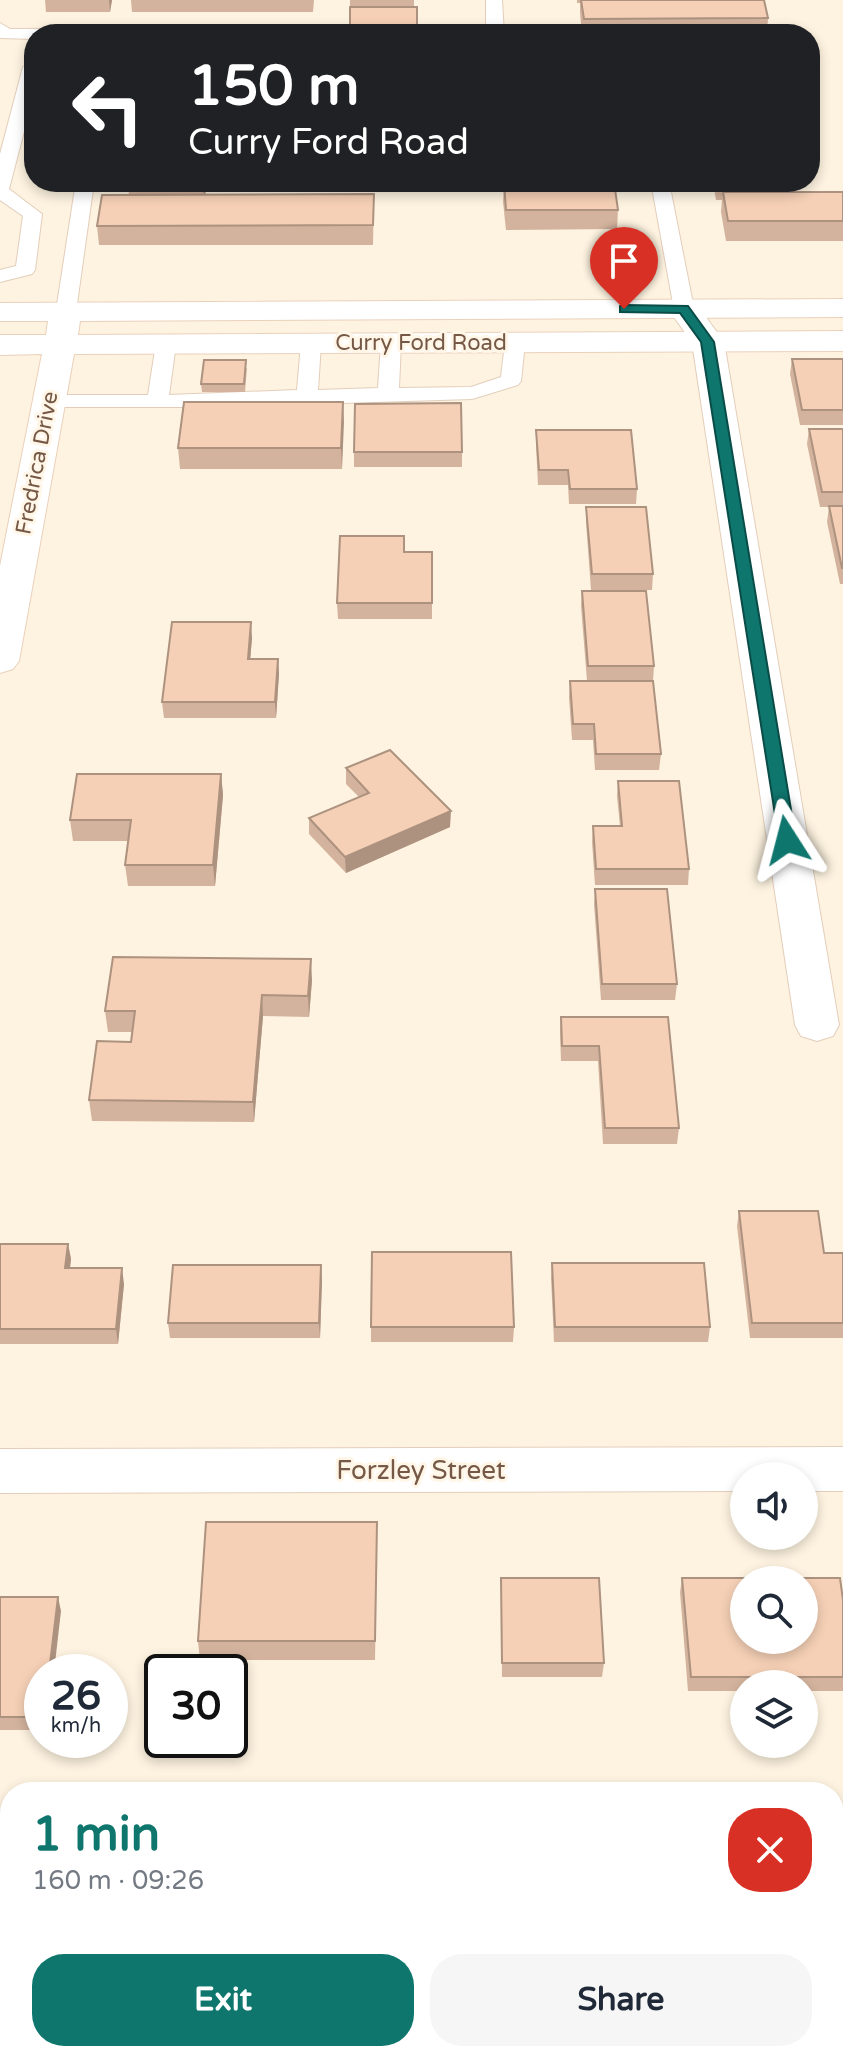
<!DOCTYPE html>
<html lang="en">
<head>
<meta charset="utf-8">
<style>
	:root { --surface:#fff; --page:#f6f6f7; --text:#1f2937; --muted:#747a83; --accent:#0f766e }
	body { margin:0; font-family:"Varela Round",sans-serif; background:var(--page); color:var(--text); height:100vh; display:flex; flex-direction:column; font-size:30px; white-space:nowrap }
	* { box-sizing:border-box; margin:0 }
	p { font-size:26px; color:var(--muted) }
	.icon { flex:none; width:44px; height:44px; fill:none; stroke:currentColor; stroke-width:2; stroke-linecap:round; stroke-linejoin:round }
	.map { position:relative; flex:1; overflow:hidden }
	.panel { position:absolute; left:0px; top:1782px; width:844px; height:280px; display:flex; flex-direction:column; background:var(--surface); border-radius:32px 32px 0 0; box-shadow:0 4px 12px #0003 }
	.panel>* { flex:none }
	.guide { position:absolute; left:24px; top:24px; width:796px; height:168px; border-radius:32px; box-shadow:0 4px 12px #0003; background:#202124; color:#fff; overflow:hidden }
	.fabs { position:absolute; left:730px; top:1462px; display:grid; gap:16px }
	.fabs a { display:grid; place-items:center; width:88px; height:88px; border-radius:50%; background:var(--surface); box-shadow:0 4px 12px #0003; font-size:40px }
	.speed { position:absolute; left:24px; top:1654px; display:flex; gap:16px; font-size:40px; font-weight:700; text-align:center }
	.speed>* { display:grid; place-content:center; width:104px; height:104px; border-radius:50%; background:var(--surface); box-shadow:0 4px 12px #0003; line-height:1 }
	.speed small { font-size:20px; font-weight:400 }
	.speed .limit { border:4px solid #111; border-radius:12px; background:#fff; color:#111 }
	.pin { position:absolute; display:grid; place-items:center; width:68px; height:68px; color:#fff; margin:-82px -34px; border-radius:50% 50% 50% 0; rotate:-45deg; box-shadow:0 0 8px #0007 }
	.pin .icon { rotate:45deg }
	.me { position:absolute; width:88px; margin:-44px; rotate:351deg; stroke-linejoin:round; filter:drop-shadow(0 0 6px #0008) }
	.turn { display:flex; align-items:center; gap:28px; height:168px; padding:0 32px; font-size:36px }
	.turn .icon { width:104px; height:104px; stroke-width:2.5 }
	.turn b { display:block; font-size:56px; line-height:68px }
	.round { display:grid; place-items:center; flex:none; width:84px; height:84px; border-radius:32px; background:var(--page) }
	.headline { display:flex; align-items:center; justify-content:space-between; height:136px; padding:0 32px }
	h1 { font-size:48px; font-weight:700; line-height:60px; color:var(--accent) }
	.button { display:flex; gap:16px; margin-top:auto; padding:16px 32px }
	.button a { flex:1; height:92px; border-radius:32px; background:var(--accent); color:#fff; font-size:32px; font-weight:700; line-height:92px; text-align:center }
	.button a+a { background:var(--page); color:var(--text) }
	.map>svg:first-child { display:block }
	.lines { fill:none; stroke-linecap:round; stroke-linejoin:round }
	.lane-casing { stroke:#e2cebb; stroke-width:2 }
	.street-casing { stroke:#e2cebb; stroke-width:2 }
	.secondary-casing { stroke:#ead1bb; stroke-width:2 }
	.lane { fill:#fff; fill-rule:evenodd }
	.street { fill:#fff; fill-rule:evenodd }
	.secondary { fill:#fff; fill-rule:evenodd }
	.wall { fill:#d3b39d }
	.shaded-wall { fill:#ac927f }
	.building { fill:#f5d0b6; stroke:#ac927f; stroke-width:2; fill-rule:evenodd }
	.route { fill:#0f766e; stroke:#0a4d48; stroke-width:2 }
	.labels { text-anchor:middle; dominant-baseline:central; stroke-width:6; stroke-linejoin:round; paint-order:stroke }
	.far-street-label { font-size:22px; fill:#765846; stroke:#fff6e8 }
	.street-label { font-size:26px; fill:#765846; stroke:#fff6e8 }
</style>
</head>
<body>
<div class="map">
<svg width="843" height="2062" viewBox="0 0 843 2062">
	<rect width="100%" height="100%" fill="#fef3e0"/>
	<g class="lines">
		<g class="lane-casing">
			<g id="lane">
				<polygon points="486,0 502,0 504,34 486,34"/>
				<polygon points="0,23 10,29 316,28 324,33 34,34 34,39 0,38"/>
				<polygon points="32,62 34,93 9,189 42,214 35,270 32,274 0,282 0,270 16,266 23,216 0,200 0,154 23,67"/>
				<polygon points="76,182 94,182 76,311 66,317 56,311"/>
				<polygon points="651,182 669,182 694,309 691,313 684,315 674,309"/>
				<polygon points="391,337 401,343 399,388 471,387 501,377 505,343 515,337 525,343 521,381 518,385 472,399 211,407 49,407 38,401 49,395 148,395 156,344 166,338 176,344 169,395 297,390 301,344 311,338 321,344 318,390 378,388 381,343"/>
			</g>
		</g>
		<g class="street-casing">
			<g id="street">
				<polygon points="684,300 695,302 724,342 839,1025 833,1036 817,1041 801,1036 795,1025 692,342 668,309 673,302"/>
				<polygon points="843,1447 843,1491 804,1491 804,1476 744,1476 744,1491 0,1493 0,1449"/>
			</g>
		</g>
		<g class="secondary-casing">
			<polygon id="secondary" points="843,299 843,317 80,321 78,335 843,331 843,351 74,354 19,661 13,669 0,673 0,566 42,354 0,355 0,335 46,335 48,321 0,321 0,303"/>
		</g>
		<use href="#lane" class="lane"/>
		<use href="#street" class="street"/>
		<use href="#secondary" class="secondary"/>
	</g>
	<g class="wall">
		<polygon points="45,0 112,0 110,12 46,12"/>
		<polygon points="131,0 314,0 313,12 132,12"/>
		<polygon points="350,0 414,0 414,7 350,34"/>
		<polygon points="577,0 764,0 768,18 767,34 582,34 580,13 580,3 577,3"/>
		<polygon points="207,182 205,195 374,194 373,245 99,245 97,226 129,195 128,186"/>
		<polygon points="504,182 618,210 617,229 506,230 503,202"/>
		<polygon points="713,182 776,182 776,192 843,192 843,241 726,241 721,212 722,200 716,200"/>
		<polygon points="792,359 843,359 843,425 800,425 790,374"/>
		<polygon points="247,368 245,392 202,392 201,384"/>
		<polygon points="343,402 342,469 180,469 178,448"/>
		<polygon points="809,429 843,429 843,584 840,584 827,522 829,507 820,507 807,444"/>
		<polygon points="536,430 637,489 636,504 569,504 568,485 538,485 536,446"/>
		<rect x="354" y="452" width="108" height="15"/>
		<polygon points="586,507 653,574 652,590 591,590 586,522"/>
		<polygon points="404,552 432,552 432,619 338,619 337,603"/>
		<polygon points="582,591 654,666 653,682 661,754 659,770 595,770 593,740 572,740 569,697 570,681 587,681 581,606"/>
		<polygon points="252,638 250,659 278,659 279,674 276,718 164,718 162,702"/>
		<polygon points="346,768 450,827 346,873 309,834 309,818 359,797 346,784"/>
		<polygon points="221,774 223,795 215,886 128,886 125,865 128,841 73,841 70,820"/>
		<polygon points="618,781 689,869 688,885 595,885 592,842 593,826 620,826 617,796"/>
		<polygon points="595,889 677,984 675,1000 601,1000 594,904"/>
		<polygon points="312,980 309,1017 263,1016 254,1122 92,1121 89,1100 131,1042 132,1032 108,1032 105,1011"/>
		<polygon points="561,1017 668,1017 679,1128 677,1144 603,1144 598,1061 561,1061 560,1032"/>
		<polygon points="739,1211 824,1253 843,1253 843,1338 750,1338 737,1226"/>
		<polygon points="0,1244 68,1244 71,1259 70,1268 124,1284 118,1344 0,1344"/>
		<polygon points="552,1263 710,1327 708,1342 554,1342 551,1278"/>
		<polygon points="322,1280 320,1338 170,1338 168,1323"/>
		<polygon points="371,1327 514,1327 513,1342 371,1342"/>
		<polygon points="377,1542 375,1660 200,1660 198,1641"/>
		<polygon points="501,1578 604,1663 602,1677 502,1677"/>
		<polygon points="682,1578 843,1600 843,1691 804,1691 804,1684 744,1684 744,1691 688,1691 680,1592"/>
		<polygon points="0,1597 61,1611 42,1672 42,1730 0,1730"/>
	</g>
	<g class="shaded-wall">
		<polygon points="109,0 112,0 110,12"/>
		<polygon points="203,182 207,182 204,205 203,186"/>
		<polygon points="343,402 344,422 342,469 341,448"/>
		<polygon points="251,622 252,638 249,674 248,659"/>
		<polygon points="278,659 279,674 276,718 275,702"/>
		<polygon points="221,774 223,795 215,886 213,865"/>
		<polygon points="451,811 450,827 346,873 345,857"/>
		<polygon points="311,959 312,980 309,1017 308,996"/>
		<polygon points="262,995 263,1016 254,1122 253,1102"/>
		<polygon points="68,1244 71,1259 68,1284 65,1268"/>
		<polygon points="321,1265 322,1280 320,1338 319,1323"/>
		<polygon points="122,1268 124,1284 118,1344 116,1329"/>
		<polygon points="58,1597 61,1611 54,1672 49,1672"/>
	</g>
	<g class="building">
		<polygon points="581,0 764,0 768,18 584,19"/>
		<rect x="350" y="7" width="67" height="27"/>
		<rect x="128" y="182" width="75" height="4"/>
		<polygon points="504,182 614,182 618,210 506,210"/>
		<polygon points="717,182 776,182 776,185 718,185"/>
		<polygon points="723,192 843,192 843,221 728,221"/>
		<polygon points="374,194 373,225 97,226 102,195"/>
		<polygon points="792,359 843,359 843,410 802,410"/>
		<polygon points="204,360 246,360 244,384 201,384"/>
		<polygon points="184,402 343,402 341,448 178,448"/>
		<polygon points="461,403 462,452 354,452 355,404"/>
		<polygon points="809,429 843,429 843,492 822,492"/>
		<polygon points="536,430 631,430 637,489 570,489 568,470 539,470"/>
		<polygon points="829,506 843,506 843,568 842,568"/>
		<polygon points="586,507 646,507 653,574 592,574"/>
		<polygon points="340,536 404,536 404,552 432,552 432,603 337,603"/>
		<polygon points="582,591 646,591 654,666 588,666"/>
		<polygon points="172,622 251,622 248,659 278,659 275,702 162,702"/>
		<polygon points="570,681 653,681 661,754 596,754 594,724 573,724"/>
		<polygon points="390,750 451,811 345,857 309,818 369,793 346,768"/>
		<polygon points="77,774 221,774 213,865 125,865 131,820 70,820"/>
		<polygon points="618,781 679,781 689,869 596,869 593,826 622,826"/>
		<polygon points="595,889 667,889 677,984 602,984"/>
		<polygon points="113,957 311,959 308,996 262,995 253,1102 89,1100 97,1041 131,1042 135,1011 105,1011"/>
		<polygon points="561,1017 668,1017 679,1128 605,1128 599,1046 562,1046"/>
		<polygon points="739,1211 818,1211 824,1253 843,1253 843,1323 752,1323"/>
		<polygon points="0,1244 68,1244 65,1268 122,1268 116,1329 0,1329"/>
		<polygon points="372,1252 511,1252 514,1327 371,1327"/>
		<polygon points="552,1263 704,1263 710,1327 555,1327"/>
		<polygon points="173,1265 321,1265 319,1323 168,1323"/>
		<polygon points="206,1522 377,1522 375,1641 198,1641"/>
		<polygon points="501,1578 599,1578 604,1663 502,1663"/>
		<path d="M682,1578H840L843,1600V1677H691ZM744,1580H804V1640H744Z"/>
		<polygon points="0,1597 58,1597 49,1672 42,1672 42,1717 0,1717"/>
	</g>
	<polygon class="route" points="624,305 688,306 714,342 796,840 793,844 781,844 779,840 701,342 680,313 620,312 620,306"/>
	<g class="labels">
		<g class="far-street-label">
			<text x="421" y="343">Curry Ford Road</text>
			<text transform="translate(37 463) rotate(-79)">Fredrica Drive</text>
		</g>
		<g class="street-label">
			<text x="421" y="1470">Forzley Street</text>
		</g>
	</g>
</svg>
<div class="fabs">
<a><svg class="icon" aria-label="sound" viewBox="0 0 24 24"><path d="M4 9h4l5-4v14l-5-4H4zM17 9q2 3 0 6"/></svg></a>
<a><svg class="icon" aria-label="search" viewBox="0 0 24 24"><circle cx="10" cy="10" r="6"/><path d="M15 15l6 6"/></svg></a>
<a><svg class="icon" aria-label="layers" viewBox="0 0 24 24"><path d="M12 4l9 5-9 5-9-5zM3 14l9 5 9-5"/></svg></a>
</div>
<div class="speed"><div>26<small>km/h</small></div><div class="limit">30</div></div>
<div class="pin" style="left:624px;top:309px;background:#d93025"><svg class="icon" aria-label="arrive" viewBox="0 0 24 24"><path d="M6 21V4h12l-3 4 3 4H6"/></svg></div>
<svg class="me" style="left:787px;top:840px" viewBox="-20 -20 40 40"><path d="M0-17L14 15 0 8-14 15z" fill="#0f766e" stroke="#fff" stroke-width="4"/></svg>
<div class="guide">
<div class="turn"><svg class="icon" aria-label="left" viewBox="0 0 24 24"><path d="M17 20v-9H6M10 6l-5 5 5 5"/></svg><div><b>150 m</b>Curry Ford Road</div></div>
</div>
<section class="panel">
<div class="headline"><div><h1>1 min</h1><p>160 m · 09:26</p></div><a class="round" style="background:#d93025;color:#fff"><svg class="icon" aria-label="close" viewBox="0 0 24 24"><path d="M6 6l12 12M18 6L6 18"/></svg></a></div>
<div class="button"><a>Exit</a><a>Share</a></div>
</section>
</div>
</body>
</html>
